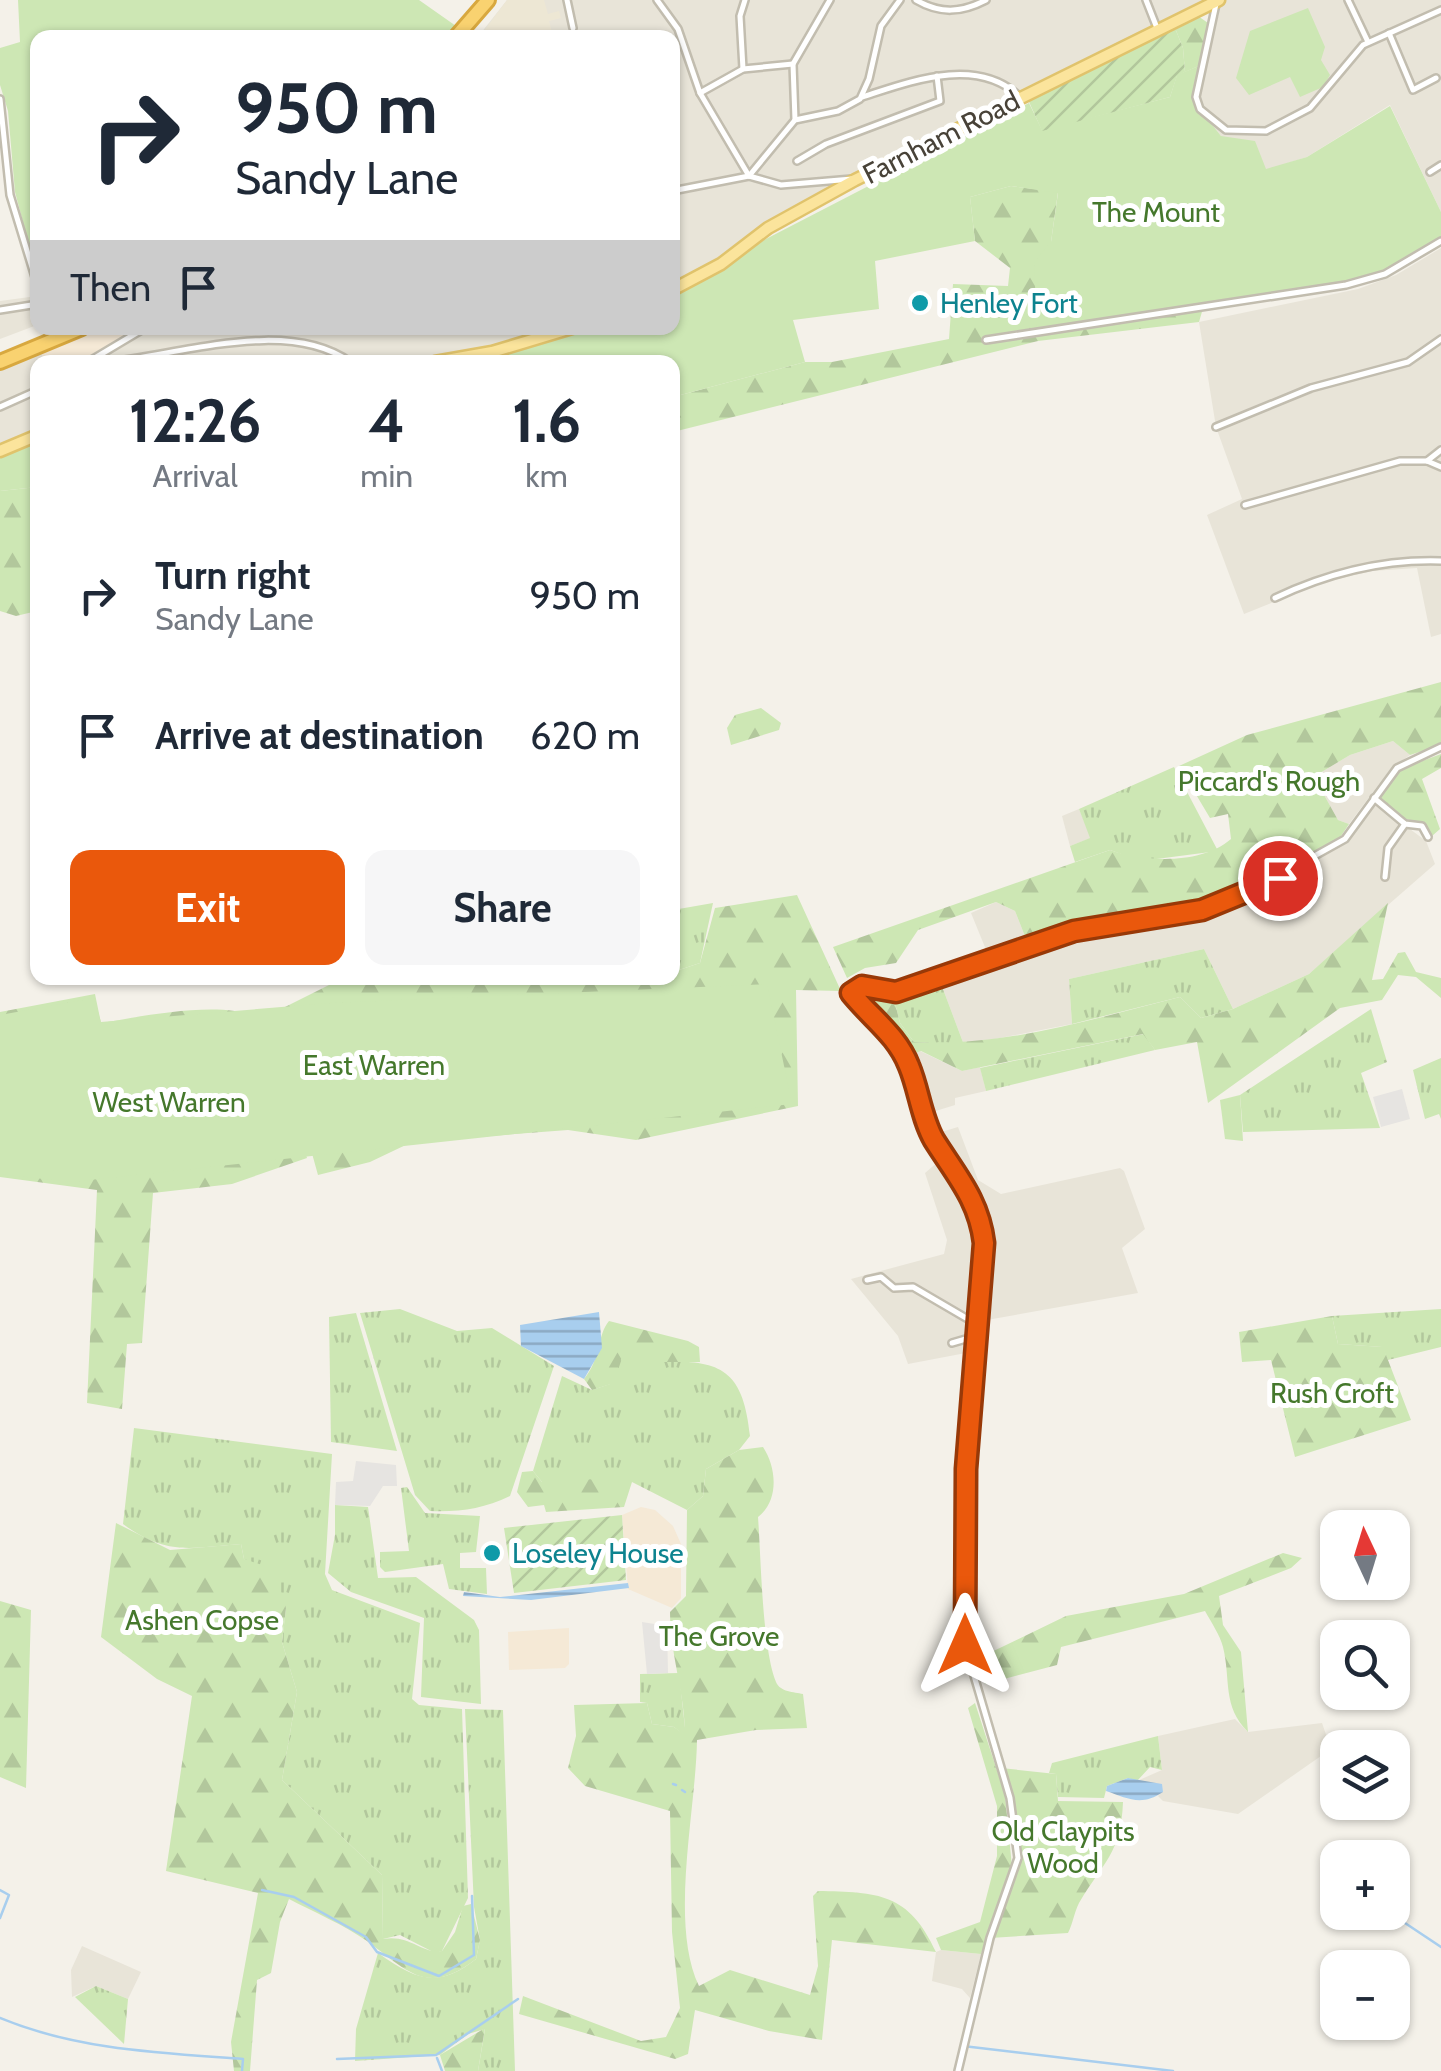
<!DOCTYPE html>
<html lang="en">
<head>
<meta charset="utf-8">
<style>
	:root { --surface:#fff; --page:#f6f6f7; --text:#1f2937; --muted:#747a83; --accent:#ea580c }
	body { margin:0; font-family:Cabin,sans-serif; background:var(--page); color:var(--text); height:100vh; display:flex; flex-direction:column; font-size:38px; white-space:nowrap }
	* { box-sizing:border-box; margin:0 }
	p { font-size:32px; color:var(--muted) }
	.icon { flex:none; width:55px; height:55px; fill:none; stroke:currentColor; stroke-width:2; stroke-linecap:round; stroke-linejoin:round }
	.map { position:relative; flex:1; overflow:hidden }
	.side { position:absolute; left:30px; top:355px; width:650px; height:630px; display:flex; flex-direction:column; background:var(--surface); border-radius:20px; box-shadow:0 2px 8px #0004 }
	.side>* { flex:none }
	.guide { position:absolute; left:30px; top:30px; width:650px; height:305px; border-radius:20px; box-shadow:0 2px 8px #0004; background:#fff; color:var(--text); overflow:hidden }
	.needle { width:65px; rotate:356deg }
	.buttons { position:absolute; left:1320px; top:1510px; display:grid; gap:20px }
	.buttons a { display:grid; place-items:center; width:90px; height:90px; border-radius:20px; background:var(--surface); box-shadow:0 2px 8px #0004; font-size:50px }
	.pin { position:absolute; display:grid; place-items:center; width:85px; height:85px; color:#fff; margin:-42px; border:5px solid #fff; border-radius:50%; box-shadow:0 2px 10px #0007 }
	.me { position:absolute; width:110px; margin:-55px; rotate:0deg; stroke-linejoin:round; filter:drop-shadow(0 0 8px #0008) }
	.turn { display:flex; align-items:center; gap:35px; height:210px; padding:0 40px; font-size:45px }
	.turn .icon { width:130px; height:130px; stroke-width:2.5 }
	.turn b { display:block; font-size:70px; line-height:85px }
	.then { display:flex; align-items:center; height:95px; padding:0 40px; background:#0003; gap:20px; font-size:38px }
	.eta { display:flex; justify-content:space-evenly; align-items:center; height:170px; text-align:center }
	.eta b { font-size:60px; font-weight:700; line-height:70px }
	.action { display:flex; gap:20px; margin-top:auto; padding:20px 40px }
	.action a { flex:1; height:115px; border-radius:20px; background:var(--accent); color:#fff; font-size:40px; font-weight:700; line-height:115px; text-align:center }
	.action a+a { background:var(--page); color:var(--text) }
	ul { padding:0; list-style:none }
	li { display:flex; align-items:center; gap:30px; height:140px; padding:0 40px }
	li div { flex:1 }
	li b { display:block; font-size:38px }
	li em { font-style:normal }
	.map>svg:first-child { display:block }
	.residential { fill:#e8e4d8 }
	.commercial { fill:#f5e9d6 }
	.education { fill:#ede7d4 }
	.grass { fill:url(#grass-tufts) }
	.forest { fill:url(#forest-firs) }
	.park { fill:#cde7b4 }
	.garden { fill:url(#garden-furrows) }
	.parking { fill:#e6e4e1 }
	.water { fill:url(#water-rules) }
	.lines { fill:none; stroke-linecap:round; stroke-linejoin:round }
	.stream { stroke:#a8ceee; stroke-width:2.5 }
	.street-casing { stroke:#c2bdaf; stroke-width:10 }
	.primary-casing { stroke:#e0c36c; stroke-width:15 }
	.highway-casing { stroke:#d8a83f; stroke-width:18 }
	.street { stroke:#fff; stroke-width:5 }
	.primary { stroke:#fbe49c; stroke-width:10 }
	.highway { stroke:#f9d270; stroke-width:12 }
	.route-casing { stroke:#983908; stroke-width:25 }
	.route { stroke:#ea580c; stroke-width:18 }
	.culture-dot { fill:#0f9aa8; stroke:#fff; stroke-width:4 }
	.labels { text-anchor:middle; dominant-baseline:central; stroke-width:10; stroke-linejoin:round; paint-order:stroke }
	.street-label { font-size:28px; fill:#484238; stroke:#fff }
	.park-label { font-size:28px; fill:#45782c; stroke:#fff }
	.culture-label { font-size:28px; fill:#0d838f; stroke:#fff; text-anchor:start }
</style>
</head>
<body>
<div class="map">
<svg width="1441" height="2071" viewBox="0 0 1441 2071">
	<defs>
		<pattern id="grass-tufts" width="24" height="20" patternUnits="userSpaceOnUse" patternTransform="scale(2.5)"><rect width="24" height="20" fill="#cde7b4"/><path d="M3 7l-1-3M5 7V3M7 7l1-3M15 17l-1-3M17 17v-4M19 17l1-3" fill="none" stroke="#b2c79c"/></pattern>
		<pattern id="forest-firs" width="22" height="20" patternUnits="userSpaceOnUse" patternTransform="scale(2.5)"><rect width="22" height="20" fill="#cde7b4"/><path d="M5 1l3.5 6h-7zM16 11l3.5 6h-7z" fill="#b2c79c"/></pattern>
		<pattern id="garden-furrows" width="10" height="10" patternUnits="userSpaceOnUse" patternTransform="scale(2.5)"><rect width="10" height="10" fill="#cde7b4"/><path d="M-1 1l2-2M0 10L10 0M9 11l2-2" fill="none" stroke="#b2c79c"/></pattern>
		<pattern id="water-rules" width="6" height="5" patternUnits="userSpaceOnUse" patternTransform="scale(2.5)"><rect width="6" height="5" fill="#a8ceee"/><path d="M0 2.5h6" fill="none" stroke="#8ba9c2"/></pattern>
	</defs>
	<rect width="100%" height="100%" fill="#f4f1e9"/>
	<g class="residential">
		<polygon points="507,0 1211,0 1022,89 673,284 672,38 477,38"/>
		<polygon points="1214,0 1441,0 1441,212 1390,105 1307,157 1266,170 1221,136 1200,110 1196,88 1219,14"/>
		<polygon points="1441,248 1441,634 1431,637 1417,568 1372,571 1321,583 1244,614 1207,515 1242,499 1216,427 1199,322 1358,289 1396,275"/>
		<polygon points="37,296 37,325 0,339 0,301"/>
		<polygon points="152,328 557,328 492,348 408,362 95,362"/>
		<polygon points="41,352 46,362 38,362 37,431 0,447 0,366"/>
		<polygon points="1393,741 1410,755 1391,768 1349,824 1338,820 1318,784 1320,773 1350,755"/>
		<polygon points="1375,803 1426,841 1435,864 1309,974 1233,1009 1204,949 1069,979 1072,1024 964,1045 940,981 1070,935 1219,909 1344,844"/>
		<polygon points="1079,809 1091,838 1070,846 1062,816"/>
		<polygon points="996,902 1015,911 1028,944 989,957 971,913"/>
		<polygon points="920,1051 962,1071 980,1067 986,1091 955,1098 955,1105 926,1114 907,1056"/>
		<polygon points="958,1127 978,1180 1001,1194 1120,1168 1124,1171 1145,1229 1122,1248 1138,1293 987,1320 971,1352 908,1364 898,1336 851,1279 944,1254 947,1240 925,1173 939,1161 928,1136"/>
		<polygon points="1235,1719 1248,1732 1322,1723 1331,1749 1238,1814 1163,1801 1158,1796 1162,1792 1137,1781 1162,1770 1158,1736"/>
		<polygon points="82,1946 141,1972 128,1999 96,1986 72,1997 71,1970"/>
		<polygon points="941,1950 981,1954 970,1998 962,1989 932,1981 936,1952"/>
	</g>
	<g class="commercial">
		<polygon points="92,328 140,328 78,362 46,362 41,352"/>
		<polygon points="641,1507 655,1510 673,1526 681,1544 681,1598 672,1608 628,1589 622,1515"/>
		<polygon points="569,1628 569,1664 565,1668 509,1670 508,1632"/>
	</g>
	<polygon class="education" points="507,0 544,0 548,14 559,11 561,18 549,21 553,37 481,35"/>
	<g class="grass">
		<polygon points="1174,767 1218,851 1141,861 1110,850 1075,862 1070,846 1090,838 1079,809"/>
		<polygon points="713,903 700,963 673,972 673,910"/>
		<polygon points="1204,949 1233,1009 1201,1018 1180,997 1072,1024 1069,979"/>
		<polygon points="940,981 964,1045 914,1042 900,1023 893,995"/>
		<polygon points="1371,1009 1387,1062 1361,1073 1380,1128 1243,1132 1240,1095"/>
		<polygon points="1144,1034 1155,1050 986,1091 980,1068"/>
		<polygon points="1441,1058 1441,1119 1439,1114 1425,1119 1413,1070"/>
		<path d="M400,1309L457,1331L492,1328L554,1366L510,1496C483,1509 460,1512 430,1511L415,1495L360,1313Z"/>
		<polygon points="1441,1309 1441,1347 1388,1360 1382,1347 1338,1344 1332,1316"/>
		<polygon points="356,1313 397,1451 331,1442 329,1317"/>
		<path d="M623,1352H650L651,1362C717,1359 743,1365 750,1436L739,1450L706,1469L703,1496L687,1510L632,1482H542L533,1471L562,1376L592,1390L610,1384Z"/>
		<path d="M134,1428L332,1454L325,1574L332,1590L420,1623L412,1699L419,1705L462,1709L468,1898L442,1951L435,1953L400,1935L383,1939L382,1875L282,1780L297,1692L282,1642L286,1608L244,1559L241,1544C189,1548 167,1556 123,1524Z"/>
		<polygon points="407,1487 425,1513 480,1516 476,1552 460,1553 460,1568 486,1568 487,1594 449,1589 443,1564 385,1572 380,1567 380,1552 409,1551 401,1488"/>
		<polygon points="335,1505 368,1507 378,1578 416,1577 474,1620 479,1630 481,1704 421,1697 424,1618 351,1592 328,1573 335,1535"/>
		<polygon points="679,1673 686,1737 674,1727 652,1724 647,1703 640,1702 640,1674"/>
		<path d="M465,1709L503,1710L515,2071H478L485,2029L468,2034L440,2055L355,2061L356,2029L378,1953C416,1980 438,1989 476,1959L480,1940L474,1907Z"/>
		<polygon points="1158,1736 1162,1770 1150,1767 1137,1781 1128,1778 1107,1786 1104,1798 1058,1797 1056,1774 1049,1773 1052,1763"/>
		<polygon points="96,1986 128,1999 124,2044 75,1997"/>
	</g>
	<g class="forest">
		<polygon points="1198,16 1208,23 1201,65 1185,72 1183,48 1173,23"/>
		<polygon points="1011,186 1058,192 1051,242 1206,298 1199,322 1038,341 673,432 673,397 805,362 832,362 949,339 953,284 1008,286 1010,268 975,241 970,197"/>
		<polygon points="37,487 37,611 16,616 0,611 0,491"/>
		<path d="M1441,682V745L1410,755L1393,741L1350,755L1320,773L1318,784L1338,820L1349,824L1339,839L1288,870L1201,905L1177,914L1083,927L1028,944L1015,911L996,902L918,930L896,963L865,968L847,978L833,947L1110,850C1145,862 1201,865 1231,839L1228,814L1210,818L1179,766L1247,735Z"/>
		<polygon points="761,708 781,723 779,730 731,745 727,728 735,715"/>
		<polygon points="1441,754 1441,768 1422,779 1440,829 1432,836 1426,825 1403,818 1378,798 1398,770"/>
		<polygon points="797,895 841,991 796,990 798,1106 636,1140 568,1130 412,1142 370,1162 318,1175 273,1013 339,980 672,978 673,972 700,963 715,908"/>
		<path d="M1388,903L1372,980L1383,979L1398,953L1405,952L1416,972L1441,978V998L1416,977L1398,975L1382,1000L1340,1008L1208,1103L1197,1042L1155,1050L1143,1034L962,1071L921,1051L907,1056L896,1033L855,994L860,990L893,995L900,1023L914,1042C1006,1047 1092,1019 1180,997L1201,1018L1233,1009L1309,974Z"/>
		<path d="M95,994L101,1023C146,1016 222,999 264,1019L307,1158L232,1184L153,1193L142,1343L127,1344L122,1409L87,1403L97,1190L0,1177V1012Z"/>
		<polygon points="1332,1316 1338,1344 1383,1347 1411,1420 1295,1457 1271,1360 1242,1362 1239,1332"/>
		<path d="M609,1321L688,1341L699,1347L700,1362H650L649,1352H624L611,1384L592,1390L584,1379C601,1359 597,1335 609,1321Z"/>
		<path d="M763,1447C777,1468 779,1501 758,1517C761,1557 762,1647 776,1682C780,1692 794,1692 803,1694L807,1728L756,1730L697,1740C696,1811 669,1923 699,1986L730,1970L810,1995L818,1966L813,1896L818,1891C878,1892 909,1893 936,1952L832,1940L822,2040L769,2031L695,2010L688,2054L675,2059L519,2014L523,1996L641,2041L666,2037L680,2008L672,1932L670,1811L585,1786L568,1768L576,1736L574,1705L647,1703L652,1724L674,1727L685,1735C685,1693 670,1655 670,1612L686,1596L687,1510L703,1496L706,1469L739,1450Z"/>
		<polygon points="533,1471 542,1482 614,1478 632,1482 624,1507 546,1512 544,1505 528,1507 517,1492 522,1472"/>
		<path d="M116,1523L170,1550L241,1544L244,1559L274,1569L286,1608L282,1642L297,1692L282,1780L382,1875L383,1939C410,1934 421,1954 442,1951L455,1932L463,1906L471,1904L480,1940L476,1959C427,1997 408,1971 367,1941C344,1925 314,1912 289,1899L280,1922L271,1973L257,1980L250,2071H234L231,2042L258,1893L166,1871L192,1696L157,1679L101,1637Z"/>
		<path d="M1283,1553L1302,1558L1291,1568L1219,1596L1223,1625L1241,1652L1248,1732C1222,1706 1231,1680 1223,1647C1220,1635 1211,1622 1205,1611L1061,1647L1057,1665L985,1684L979,1658L1066,1616L1184,1594Z"/>
		<polygon points="0,1601 31,1610 26,1788 0,1777"/>
		<polygon points="975,1703 1005,1795 1012,1867 981,1954 941,1950 936,1938 980,1922 997,1856 997,1806 968,1708"/>
		<path d="M1001,1768L1056,1774L1058,1801L1123,1802C1121,1854 1103,1862 1079,1903C1074,1913 1073,1923 1068,1933L990,1938L1017,1868L1016,1831Z"/>
		<polygon points="485,2028 478,2071 445,2071 440,2055"/>
	</g>
	<g class="park">
		<polygon points="18,0 419,0 456,26 444,38 38,38 37,275 15,192 8,111 0,85 0,48 20,42"/>
		<polygon points="1308,8 1325,47 1321,60 1330,75 1323,87 1300,97 1290,77 1249,95 1236,78 1250,31"/>
		<path d="M1201,65C1191,96 1202,112 1221,136L1255,141L1266,169L1307,157L1390,106L1441,212V240L1392,268L1347,282L1037,329L1034,262L1051,242L1058,193L1011,186L970,197L975,241L875,261L879,309L793,320L805,362L673,397L672,362H467L592,328H672L673,296L721,271L764,240L1029,103L1042,130L1170,97L1177,75Z"/>
		<polygon points="37,442 37,487 0,491 0,458"/>
		<polygon points="767,984 792,1104 71,1182 0,1174 0,1015 94,998 101,1022 330,1003"/>
		<polygon points="1240,1095 1243,1141 1225,1139 1220,1100"/>
	</g>
	<g class="garden">
		<polygon points="1173,23 1183,48 1185,72 1177,76 1170,97 1042,131 1026,95"/>
		<polygon points="622,1515 626,1580 514,1593 504,1528"/>
	</g>
	<g class="parking">
		<polygon points="1402,1089 1410,1119 1381,1127 1373,1097"/>
		<polygon points="356,1461 396,1465 397,1486 383,1486 370,1506 335,1505 336,1482 353,1481"/>
		<polygon points="642,1622 667,1626 668,1673 647,1674"/>
	</g>
	<g class="water">
		<polygon points="599,1312 602,1348 584,1379 521,1346 520,1325"/>
		<polygon points="628,1583 629,1588 531,1600 463,1596 464,1592 500,1597"/>
		<path d="M1128,1778L1162,1784L1163,1792C1141,1807 1127,1798 1106,1791L1107,1786Z"/>
	</g>
	<g class="lines">
		<g class="stream">
			<polyline points="673,1784 676,1785"/>
			<polyline points="682,1790 685,1792"/>
			<polyline points="0,1890 9,1895 0,1918"/>
			<polyline points="262,1890 294,1897 366,1937 377,1952 439,1976 474,1955 472,1896"/>
			<polyline points="1405,1923 1441,1947"/>
			<path d="M0,2018C77,2050 161,2053 243,2059L242,2071"/>
			<polyline points="963,2046 1173,2071"/>
			<polyline points="437,2058 442,2071"/>
			<polyline points="337,2059 436,2055 518,1999"/>
		</g>
		<g class="street-casing">
			<g id="street">
				<polyline points="567,0 573,28"/>
				<polyline points="657,0 678,29 700,93 749,176"/>
				<path d="M916,0C940,14 961,13 986,0"/>
				<polyline points="1146,0 1157,28"/>
				<polyline points="1348,0 1368,42"/>
				<polyline points="1216,4 1196,97 1200,109 1226,130 1266,131 1310,108 1363,45 1441,10"/>
				<polyline points="1389,33 1413,90 1436,78"/>
				<polyline points="743,69 740,16 745,0"/>
				<polyline points="700,93 743,69 793,64"/>
				<path d="M862,97C909,82 977,55 1020,97"/>
				<polyline points="0,99 10,195 38,287"/>
				<polyline points="795,120 793,64 830,0"/>
				<polyline points="797,161 826,144 940,101 937,76"/>
				<polyline points="1430,172 1441,165"/>
				<polyline points="749,176 781,185 852,179"/>
				<polyline points="672,191 749,176 795,120 838,111 860,99 869,79 881,26 900,0"/>
				<polyline points="0,310 38,304"/>
				<polyline points="986,340 1346,285 1385,274 1441,241"/>
				<polyline points="88,362 145,328"/>
				<path d="M108,362C180,355 287,317 350,362"/>
				<polyline points="0,407 38,390"/>
				<polyline points="1216,427 1311,388 1408,362 1441,339"/>
				<polyline points="1427,461 1441,450"/>
				<polyline points="1245,505 1400,461 1427,461 1441,467"/>
				<path d="M1275,598C1328,573 1382,559 1441,561"/>
				<polyline points="1374,798 1405,824 1422,826 1428,837"/>
				<polyline points="1385,877 1388,848 1405,824"/>
				<polyline points="867,1280 881,1277 894,1288 913,1287 978,1325"/>
				<polyline points="952,1343 976,1336"/>
				<polyline points="958,2071 990,1938 1018,1858 1010,1798 965,1645 966,1469 984,1243 973,1198 934,1139 909,1064 889,1031 851,993 862,986 896,991 1075,931 1203,910 1246,894 1345,839 1397,768 1441,747"/>
			</g>
		</g>
		<g class="primary-casing">
			<g id="primary">
				<polyline points="672,290 721,264 768,228 855,180 1219,0"/>
				<polyline points="435,362 492,352 572,328"/>
				<polyline points="0,451 38,435"/>
			</g>
		</g>
		<g class="highway-casing">
			<g id="highway">
				<polyline points="455,38 488,0"/>
				<polyline points="0,362 82,328"/>
			</g>
		</g>
		<use href="#street" class="street"/>
		<use href="#primary" class="primary"/>
		<use href="#highway" class="highway"/>
	</g>
	<g class="lines">
		<g class="route-casing">
			<path id="route" d="M965,1645L966,1469L984,1243C979,1200 956,1175 934,1140C921,1117 919,1090 909,1066C897,1035 871,1018 851,993L862,986L896,992L1074,931L1202,910L1280,878"/>
		</g>
		<use href="#route" class="route"/>
	</g>
	<g class="culture-dot">
		<circle cx="920" cy="303" r="10"/>
		<circle cx="492" cy="1553" r="10"/>
	</g>
	<g class="labels">
		<g class="street-label">
			<text transform="translate(941 137) rotate(-27)">Farnham Road</text>
		</g>
		<g class="park-label">
			<text x="1156" y="212">The Mount</text>
			<text x="1269" y="781">Piccard's Rough</text>
			<text x="374" y="1065">East Warren</text>
			<text x="169" y="1102">West Warren</text>
			<text x="1332" y="1393">Rush Croft</text>
			<text x="202" y="1620">Ashen Copse</text>
			<text x="719" y="1636">The Grove</text>
			<text x="1063" y="1831">Old Claypits<tspan x="1063" dy="32">Wood</tspan></text>
		</g>
		<g class="culture-label">
			<text x="940" y="303">Henley Fort</text>
			<text x="512" y="1553">Loseley House</text>
		</g>
	</g>
</svg>
<div class="buttons">
<a><svg class="needle" viewBox="-14 -14 28 28"><path d="M0-13l5 13h-10z" fill="#e53935"/><path d="M0 13l5-13h-10z" fill="#747a83"/></svg></a>
<a><svg class="icon" aria-label="search" viewBox="0 0 24 24"><circle cx="10" cy="10" r="6"/><path d="M15 15l6 6"/></svg></a>
<a><svg class="icon" aria-label="layers" viewBox="0 0 24 24"><path d="M12 4l9 5-9 5-9-5zM3 14l9 5 9-5"/></svg></a>
<a>+</a>
<a>−</a>
</div>
<div class="pin" style="left:1280px;top:878px;background:#d93025"><svg class="icon" aria-label="arrive" viewBox="0 0 24 24"><path d="M6 21V4h12l-3 4 3 4H6"/></svg></div>
<svg class="me" style="left:965px;top:1645px" viewBox="-20 -20 40 40"><path d="M0-17L14 15 0 8-14 15z" fill="#ea580c" stroke="#fff" stroke-width="4"/></svg>
<div class="guide">
<div class="turn"><svg class="icon" aria-label="right" viewBox="0 0 24 24"><path d="M7 20v-9h11M14 6l5 5-5 5"/></svg><div><b>950 m</b>Sandy Lane</div></div>
<div class="then">Then<svg class="icon" aria-label="arrive" viewBox="0 0 24 24"><path d="M6 21V4h12l-3 4 3 4H6"/></svg></div>
</div>
<section class="side">
<div class="eta">
<div><b>12:26</b><p>Arrival</p></div>
<div><b>4</b><p>min</p></div>
<div><b>1.6</b><p>km</p></div>
</div>
<ul>
<li><svg class="icon" aria-label="right" viewBox="0 0 24 24"><path d="M7 20v-9h11M14 6l5 5-5 5"/></svg><div><b>Turn right</b><p>Sandy Lane</p></div><em>950 m</em></li>
<li><svg class="icon" aria-label="arrive" viewBox="0 0 24 24"><path d="M6 21V4h12l-3 4 3 4H6"/></svg><div><b>Arrive at destination</b></div><em>620 m</em></li>
</ul>
<div class="action"><a>Exit</a><a>Share</a></div>
</section>
</div>
</body>
</html>
